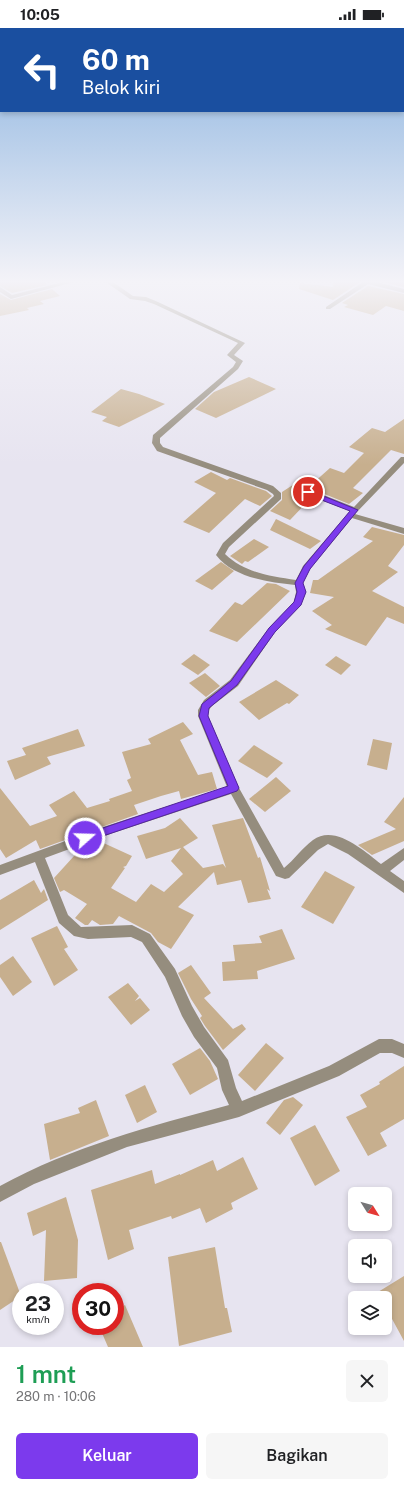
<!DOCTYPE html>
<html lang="id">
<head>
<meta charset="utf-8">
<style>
	:root { --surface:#fff; --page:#f6f6f6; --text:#202124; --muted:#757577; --accent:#7c3aed }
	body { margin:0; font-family:"Public Sans",sans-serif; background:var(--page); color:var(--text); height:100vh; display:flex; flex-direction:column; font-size:15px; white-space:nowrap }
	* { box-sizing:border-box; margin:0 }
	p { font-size:13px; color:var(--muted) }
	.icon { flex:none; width:22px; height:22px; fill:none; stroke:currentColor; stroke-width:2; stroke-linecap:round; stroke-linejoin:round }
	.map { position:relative; height:1319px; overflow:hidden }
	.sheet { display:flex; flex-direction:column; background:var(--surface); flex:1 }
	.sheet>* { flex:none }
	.top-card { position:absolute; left:0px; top:0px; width:404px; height:84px; box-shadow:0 2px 6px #0003; background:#1a4fa0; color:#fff; overflow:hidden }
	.needle { width:26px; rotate:127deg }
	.buttons { position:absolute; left:348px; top:1159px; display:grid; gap:8px }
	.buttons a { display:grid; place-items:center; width:44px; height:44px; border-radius:6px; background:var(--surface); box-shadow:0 2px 6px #0003; font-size:20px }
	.speed { position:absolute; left:12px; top:1255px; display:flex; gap:8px; font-size:20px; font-weight:700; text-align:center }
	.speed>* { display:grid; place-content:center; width:52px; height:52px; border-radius:50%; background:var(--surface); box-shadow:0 2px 6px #0003; line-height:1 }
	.speed small { font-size:10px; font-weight:400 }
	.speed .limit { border:6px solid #d22; background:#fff; color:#111 }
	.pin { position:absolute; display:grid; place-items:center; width:34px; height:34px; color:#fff; margin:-17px; border:2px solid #fff; border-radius:50%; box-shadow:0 1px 4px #0007 }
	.me { position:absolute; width:44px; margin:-22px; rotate:70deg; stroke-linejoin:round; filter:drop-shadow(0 0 3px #0008) }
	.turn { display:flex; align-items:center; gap:14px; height:84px; padding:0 16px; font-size:18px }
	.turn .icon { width:52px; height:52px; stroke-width:2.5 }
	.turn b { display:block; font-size:28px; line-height:34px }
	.round { display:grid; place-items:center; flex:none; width:42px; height:42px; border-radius:6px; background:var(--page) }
	.summary { display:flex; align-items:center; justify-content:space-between; height:68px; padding:0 16px }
	h1 { font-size:24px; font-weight:600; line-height:30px; color:#1e9e55 }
	.primary-button { display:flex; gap:8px; margin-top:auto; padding:8px 16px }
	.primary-button a { flex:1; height:46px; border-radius:6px; background:var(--accent); color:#fff; font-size:16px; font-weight:600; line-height:46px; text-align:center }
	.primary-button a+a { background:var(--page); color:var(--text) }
	.status { display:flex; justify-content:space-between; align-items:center; height:28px; padding:0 20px; background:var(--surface); direction:ltr }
	.status svg { height:11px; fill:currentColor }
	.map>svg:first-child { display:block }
	.building { fill:#c7af8e }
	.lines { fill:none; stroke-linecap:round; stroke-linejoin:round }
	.minor { fill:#958d7e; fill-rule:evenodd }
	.route { fill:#7c3aed; stroke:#51269a }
</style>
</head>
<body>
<div class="status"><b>10:05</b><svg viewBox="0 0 49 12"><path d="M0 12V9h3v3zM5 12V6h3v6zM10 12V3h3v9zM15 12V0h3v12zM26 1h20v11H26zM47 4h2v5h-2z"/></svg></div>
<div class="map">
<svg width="404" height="1319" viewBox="0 0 404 1319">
	<rect width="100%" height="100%" fill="#e7e4f0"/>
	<g class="building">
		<polygon points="0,252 42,252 47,257 12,265 0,258"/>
		<polygon points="334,252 357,252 360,254 333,272 299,261 300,255 333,259"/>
		<polygon points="374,252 404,252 404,259"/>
		<polygon points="368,258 404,266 404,283 386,278 373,287 344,279 348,277 342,275"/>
		<polygon points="52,261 60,268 40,273 44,276 27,280 29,282 0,288 0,266 11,272"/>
		<polygon points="249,349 276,361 216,390 195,381 214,364"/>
		<polygon points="121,361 139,366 165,376 119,399 102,393 107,389 91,384"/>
		<polygon points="404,391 404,426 391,422 353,460 363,465 349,476 312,461 305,460 304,467 311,470 290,492 270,483 282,472 282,464 302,451 312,456 330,440 344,445 364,425 349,419 372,400 385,404"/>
		<polygon points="211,444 227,452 230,450 266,463 272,468 260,478 245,471 209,505 183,494 216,465 194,454"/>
		<polygon points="276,491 321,513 310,521 270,502"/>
		<polygon points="372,499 404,507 404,517 388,538 398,544 372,563 404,579 404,596 387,589 366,618 325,601 332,597 312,583 334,569 310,565 313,552 318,552 373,513 363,509"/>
		<polygon points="254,511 269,519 248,534 245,533 242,536 230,528"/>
		<polygon points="221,534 234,543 212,562 195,553"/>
		<polygon points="267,555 276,556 290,563 237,614 209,603 235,574 242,577"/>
		<polygon points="194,626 210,637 198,647 181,636"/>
		<polygon points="336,628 351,637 341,647 325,637"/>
		<polygon points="205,645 220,658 206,669 189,655"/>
		<polygon points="276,652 299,667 289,676 287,675 259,692 239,674"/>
		<polygon points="183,694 193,706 180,712 198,747 212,744 217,761 181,771 179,763 161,768 134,777 138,786 40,821 36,812 6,830 0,821 0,760 30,798 57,788 49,777 74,763 87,780 110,773 109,771 132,763 127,752 131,750 122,724 151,716 148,711"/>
		<polygon points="78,701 85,718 47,729 51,736 15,752 7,733 26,727 22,720"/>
		<polygon points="373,711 392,715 387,742 367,737"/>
		<polygon points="254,717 283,735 267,750 238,733"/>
		<polygon points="276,749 291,763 265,784 249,771"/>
		<polygon points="404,769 404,813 372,827 358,817 396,801 384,794"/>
		<polygon points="180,790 198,810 183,819 203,840 223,836 226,840 212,797 243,790 258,830 260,829 270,863 267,861 271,871 248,875 241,852 217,857 214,844 178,879 194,887 171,921 158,914 151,905 119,888 113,896 100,897 92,892 88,897 85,897 75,890 87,876 64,862 60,864 54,850 84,817 97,812 132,828 126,838 123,839 125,840 111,860 136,874 151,856 164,864 183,846 171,833 181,820 146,831 137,808 165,800"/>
		<polygon points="325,843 355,859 333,896 301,879"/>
		<polygon points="34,852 41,865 44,861 48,872 0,902 0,872"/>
		<polygon points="57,898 68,919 64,921 78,942 54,958 31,910"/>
		<polygon points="282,901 295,931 257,943 258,951 223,953 222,934 235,933 233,917 262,915 259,908"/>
		<polygon points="13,928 32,954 13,968 0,949 0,937"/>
		<polygon points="191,937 211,965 204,970 233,1001 242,996 246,1001 223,1022 205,998 200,990 202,988 191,971 178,945"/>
		<polygon points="128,955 139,968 135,973 140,970 150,982 131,997 108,969"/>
		<polygon points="266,1015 284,1030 255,1063 238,1047"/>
		<polygon points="200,1020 210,1033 218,1051 190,1067 172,1036"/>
		<polygon points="404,1038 404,1091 380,1105 387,1118 368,1128 346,1089 367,1079 360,1067 380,1056 379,1054"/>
		<polygon points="145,1057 157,1084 137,1095 125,1067"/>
		<polygon points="293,1069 303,1077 280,1107 266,1095 284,1072"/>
		<polygon points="96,1072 109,1108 50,1132 44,1096 80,1085 78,1080"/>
		<polygon points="315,1097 340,1143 315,1158 290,1110"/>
		<polygon points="243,1129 258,1161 231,1175 233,1181 206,1195 200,1180 172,1191 171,1188 129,1202 134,1221 108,1232 91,1162 152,1142 155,1156 180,1146 180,1147 213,1132 217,1143"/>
		<polygon points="66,1169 78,1212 77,1250 44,1253 46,1202 33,1208 27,1185"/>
		<polygon points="1,1214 21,1268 0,1282 0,1214"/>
		<polygon points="215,1219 225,1280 227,1280 232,1304 179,1318 168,1229"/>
		<polygon points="404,1248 404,1313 385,1278 385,1270 381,1270 378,1264"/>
		<polygon points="125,1277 143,1319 108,1319 99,1298 115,1298 115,1283"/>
	</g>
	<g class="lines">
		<g class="minor">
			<polygon points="71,252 81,252 11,271 0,264 0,259 12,267"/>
			<path d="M103,252H110L133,268L146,269L158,274L245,315L234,327L243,333L238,341L160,410V415L163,419L273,458L281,465V471L229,519L225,526C245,545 270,548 296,552L303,538L350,483L305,466V462H311L354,479L401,429H404V435L355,486L404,500V506L352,490L310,541L303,555L306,564L301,577L275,604L238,658L212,678L208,683V688L239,760L284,840C294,832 302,820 313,812C335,796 364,823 381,836L404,820V832L390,843L404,853V865L348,826L328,816L318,822L289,850L285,851L276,848L231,766L113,805L45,830L68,887L81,899L132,897L150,906L175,941L192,978L204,999L228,1032L236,1060L242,1073L329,1038L379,1011H392L404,1016V1030L392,1025H380L339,1048L239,1089L127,1119L34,1156L0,1174V1158C71,1119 151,1098 229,1077L222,1062L217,1040L194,1009L182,988L165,949L142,914L131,909L88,911L74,908L59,895L35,834L0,847V837L106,798L227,759L198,688V682L204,672L230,652L269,600L294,574L296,564L295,557C268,554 234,550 216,527L223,515L274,468L273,466L267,462L157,423L152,415L153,407L233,339L236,334L227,327L238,315L154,276L145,273L130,271Z"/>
			<polygon points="358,252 368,252 404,261 404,265 368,256 330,281 326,281 326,279 363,254"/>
		</g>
	</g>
	<linearGradient id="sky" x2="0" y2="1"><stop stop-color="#89b2df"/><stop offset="0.58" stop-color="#f4f3f8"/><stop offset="1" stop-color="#f4f3f8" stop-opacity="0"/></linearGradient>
	<rect width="404" height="437" fill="url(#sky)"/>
	<polygon class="route" points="306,463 311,463 358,482 310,541 303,555 306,564 301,577 275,604 237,657 209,680 208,688 239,760 237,763 85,814 82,813 80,810 82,807 228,758 199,688 202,676 231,653 269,600 294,574 297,564 295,555 304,538 350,483 306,466"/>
</svg>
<div class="buttons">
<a><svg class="needle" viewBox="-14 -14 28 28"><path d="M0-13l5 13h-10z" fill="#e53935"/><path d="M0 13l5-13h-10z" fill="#757577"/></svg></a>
<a><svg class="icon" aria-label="sound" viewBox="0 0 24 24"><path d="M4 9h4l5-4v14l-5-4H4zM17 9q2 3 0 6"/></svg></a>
<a><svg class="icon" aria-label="layers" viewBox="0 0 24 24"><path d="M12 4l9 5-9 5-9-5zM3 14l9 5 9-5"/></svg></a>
</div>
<div class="speed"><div>23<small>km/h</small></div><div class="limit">30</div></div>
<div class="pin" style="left:308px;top:464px;background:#d93025"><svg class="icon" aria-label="arrive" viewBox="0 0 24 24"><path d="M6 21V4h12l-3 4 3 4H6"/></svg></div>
<svg class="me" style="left:85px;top:810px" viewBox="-20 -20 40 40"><circle r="17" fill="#7c3aed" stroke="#fff" stroke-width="3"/><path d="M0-11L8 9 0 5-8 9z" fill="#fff"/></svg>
<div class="top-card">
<div class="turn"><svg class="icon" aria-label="left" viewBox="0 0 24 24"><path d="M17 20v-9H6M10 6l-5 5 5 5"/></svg><div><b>60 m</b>Belok kiri</div></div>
</div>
</div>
<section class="sheet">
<div class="summary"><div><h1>1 mnt</h1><p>280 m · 10:06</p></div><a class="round"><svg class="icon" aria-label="close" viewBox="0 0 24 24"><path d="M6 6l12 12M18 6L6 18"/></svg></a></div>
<div class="primary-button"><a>Keluar</a><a>Bagikan</a></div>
</section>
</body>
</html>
